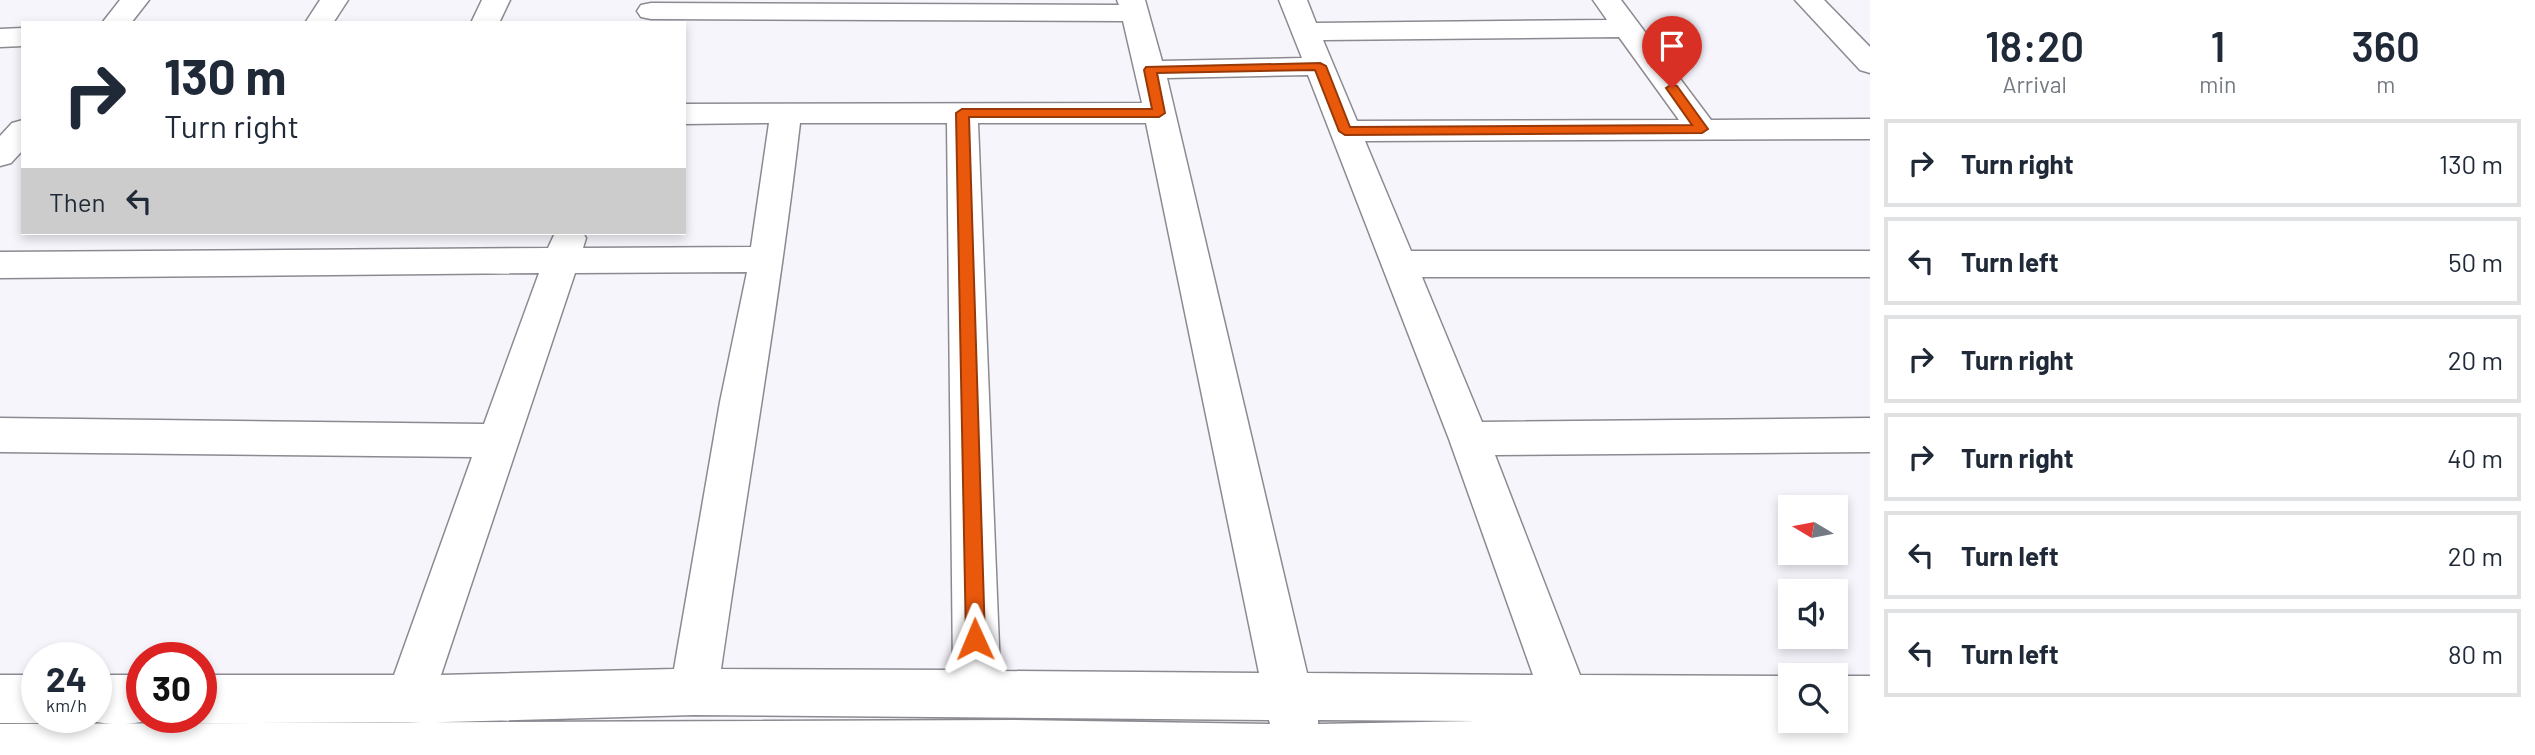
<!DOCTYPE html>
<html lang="en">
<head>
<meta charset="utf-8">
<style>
	:root { --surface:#fff; --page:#f2f2f3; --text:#1f2937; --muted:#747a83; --line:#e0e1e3 }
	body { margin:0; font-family:Barlow,sans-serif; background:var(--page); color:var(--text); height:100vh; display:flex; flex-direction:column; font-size:26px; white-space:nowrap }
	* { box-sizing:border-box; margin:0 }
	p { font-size:23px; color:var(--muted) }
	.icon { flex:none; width:38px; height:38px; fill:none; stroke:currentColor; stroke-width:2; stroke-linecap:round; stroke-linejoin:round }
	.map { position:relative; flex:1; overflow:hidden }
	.panel { display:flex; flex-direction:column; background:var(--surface); width:665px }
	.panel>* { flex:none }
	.guide { position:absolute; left:21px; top:21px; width:665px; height:214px; border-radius:0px; box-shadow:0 4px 10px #0003; background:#fff; color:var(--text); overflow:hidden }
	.needle { width:46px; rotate:280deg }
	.buttons { position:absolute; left:1778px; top:495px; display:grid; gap:14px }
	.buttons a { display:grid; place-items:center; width:70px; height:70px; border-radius:0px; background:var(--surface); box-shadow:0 4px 10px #0003; font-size:35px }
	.speed { position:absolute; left:21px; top:642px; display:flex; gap:14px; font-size:35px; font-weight:700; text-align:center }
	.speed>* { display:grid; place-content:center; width:91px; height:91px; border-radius:50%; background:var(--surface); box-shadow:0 4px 10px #0003; line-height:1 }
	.speed small { font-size:18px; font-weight:400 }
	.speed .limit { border:10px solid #d22; background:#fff; color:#111 }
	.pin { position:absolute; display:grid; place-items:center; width:60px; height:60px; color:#fff; margin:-72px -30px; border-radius:50% 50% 50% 0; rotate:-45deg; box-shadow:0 0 7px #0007 }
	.pin .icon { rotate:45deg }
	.me { position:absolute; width:77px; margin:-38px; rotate:359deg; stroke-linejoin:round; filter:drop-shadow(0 0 5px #0008) }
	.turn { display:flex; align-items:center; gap:24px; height:147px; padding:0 28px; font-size:32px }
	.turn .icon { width:91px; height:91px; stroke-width:2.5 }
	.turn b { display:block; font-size:49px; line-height:60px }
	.then { display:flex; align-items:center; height:66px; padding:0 28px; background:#0003; gap:14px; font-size:26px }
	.eta { display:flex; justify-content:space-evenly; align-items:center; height:119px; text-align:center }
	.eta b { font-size:42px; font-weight:600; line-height:49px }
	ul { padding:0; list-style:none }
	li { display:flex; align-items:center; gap:21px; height:88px; margin:0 14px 10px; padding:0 14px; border:4px solid var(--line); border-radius:0px }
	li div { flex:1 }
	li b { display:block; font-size:26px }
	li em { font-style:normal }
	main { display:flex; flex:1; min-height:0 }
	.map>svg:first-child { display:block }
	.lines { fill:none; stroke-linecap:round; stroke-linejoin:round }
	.minor-casing { stroke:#8c8a91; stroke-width:3 }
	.minor { fill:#fff; fill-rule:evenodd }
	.route { fill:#ea580c; stroke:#983908; stroke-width:2 }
</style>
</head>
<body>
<main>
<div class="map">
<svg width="1870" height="755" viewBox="0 0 1870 755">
	<rect width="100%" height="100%" fill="#f7f5fc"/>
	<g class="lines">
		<g class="minor-casing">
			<g id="minor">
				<polygon points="120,0 149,0 131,23 102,23"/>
				<polygon points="320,0 348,0 333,23 305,23"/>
				<polygon points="482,0 510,0 499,23 471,23"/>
				<path d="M1117,0H1145L1162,61L1302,58L1279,0H1307L1316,23L1607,20L1593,0H1621L1711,120L1870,119V139L1365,141L1411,251H1870V277H1422L1482,422L1870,418V452L1495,455L1580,675L1790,676V721L1834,723L1830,721H1836V676H1870V755H0V724L1014,720L1270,724L1269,720L694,715L409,723H201L188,718H201V675H394L472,457L0,452V418L484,424L539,273L0,278V252L548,248L555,233H583L586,238L583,248L751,247L769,123L684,124V104L1142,103L1123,21L651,19L641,17L637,11L641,5L651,3L1119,5ZM1619,37L1679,120L1357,121L1323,40ZM1308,75L1449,439L1533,675L1307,673L1167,78ZM800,123H947L953,670L721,669C747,487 779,306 800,123ZM978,123H1146L1259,673L1000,671ZM747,272L720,402L674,669L441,675L575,273ZM1318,720L1476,721L1318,724Z"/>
				<polygon points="1795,0 1824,0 1870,47 1870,73 1860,70"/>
				<polygon points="23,28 23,46 0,47 0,29"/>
				<polygon points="23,120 23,150 11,163 0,166 0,136 12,123"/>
				<polygon points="0,675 37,675 37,718 50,718 37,723 0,723"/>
				<path d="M96,675H142V718H155C134,726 104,726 83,718H96Z"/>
			</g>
		</g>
		<use href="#minor" class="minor"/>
	</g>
	<polygon class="route" points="1320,63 1326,66 1350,127 1692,125 1666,88 1672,84 1677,86 1708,129 1702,133 1345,135 1339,131 1315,70 1157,73 1165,113 1159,117 969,117 985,639 982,645 975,648 969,645 966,639 956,113 962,109 1152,109 1144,70 1146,67"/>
</svg>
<div class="buttons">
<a><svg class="needle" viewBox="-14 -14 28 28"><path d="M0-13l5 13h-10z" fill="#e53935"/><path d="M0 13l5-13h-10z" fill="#747a83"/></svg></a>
<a><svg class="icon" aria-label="sound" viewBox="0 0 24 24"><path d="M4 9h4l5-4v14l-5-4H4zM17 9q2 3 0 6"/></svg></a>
<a><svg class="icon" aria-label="search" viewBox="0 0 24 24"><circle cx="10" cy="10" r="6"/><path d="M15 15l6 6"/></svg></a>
</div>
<div class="speed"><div>24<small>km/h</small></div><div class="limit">30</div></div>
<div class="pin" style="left:1672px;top:88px;background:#d93025"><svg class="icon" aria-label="arrive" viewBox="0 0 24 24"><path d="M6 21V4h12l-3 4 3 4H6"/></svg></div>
<svg class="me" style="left:975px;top:639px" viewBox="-20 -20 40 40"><path d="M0-17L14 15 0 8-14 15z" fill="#ea580c" stroke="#fff" stroke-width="4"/></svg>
<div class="guide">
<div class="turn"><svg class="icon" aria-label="right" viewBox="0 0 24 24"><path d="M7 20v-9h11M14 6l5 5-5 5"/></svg><div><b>130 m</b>Turn right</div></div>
<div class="then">Then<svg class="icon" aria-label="left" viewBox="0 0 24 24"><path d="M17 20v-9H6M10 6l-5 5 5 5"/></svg></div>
</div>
</div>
<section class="panel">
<div class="eta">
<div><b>18:20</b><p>Arrival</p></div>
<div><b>1</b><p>min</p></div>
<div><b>360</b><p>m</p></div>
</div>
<ul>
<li><svg class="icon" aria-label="right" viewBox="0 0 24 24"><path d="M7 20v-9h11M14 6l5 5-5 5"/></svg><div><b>Turn right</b></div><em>130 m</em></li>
<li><svg class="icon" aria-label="left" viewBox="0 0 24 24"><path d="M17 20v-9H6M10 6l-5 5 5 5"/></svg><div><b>Turn left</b></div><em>50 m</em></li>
<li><svg class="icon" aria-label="right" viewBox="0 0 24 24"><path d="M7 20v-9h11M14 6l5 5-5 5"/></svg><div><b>Turn right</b></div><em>20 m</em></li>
<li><svg class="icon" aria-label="right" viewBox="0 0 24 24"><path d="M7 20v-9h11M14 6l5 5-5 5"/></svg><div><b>Turn right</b></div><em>40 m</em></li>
<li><svg class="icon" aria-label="left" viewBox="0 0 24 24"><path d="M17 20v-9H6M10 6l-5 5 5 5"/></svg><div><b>Turn left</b></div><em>20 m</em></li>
<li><svg class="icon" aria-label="left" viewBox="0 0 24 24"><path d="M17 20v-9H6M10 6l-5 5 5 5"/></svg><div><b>Turn left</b></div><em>80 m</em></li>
</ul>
</section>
</main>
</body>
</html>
